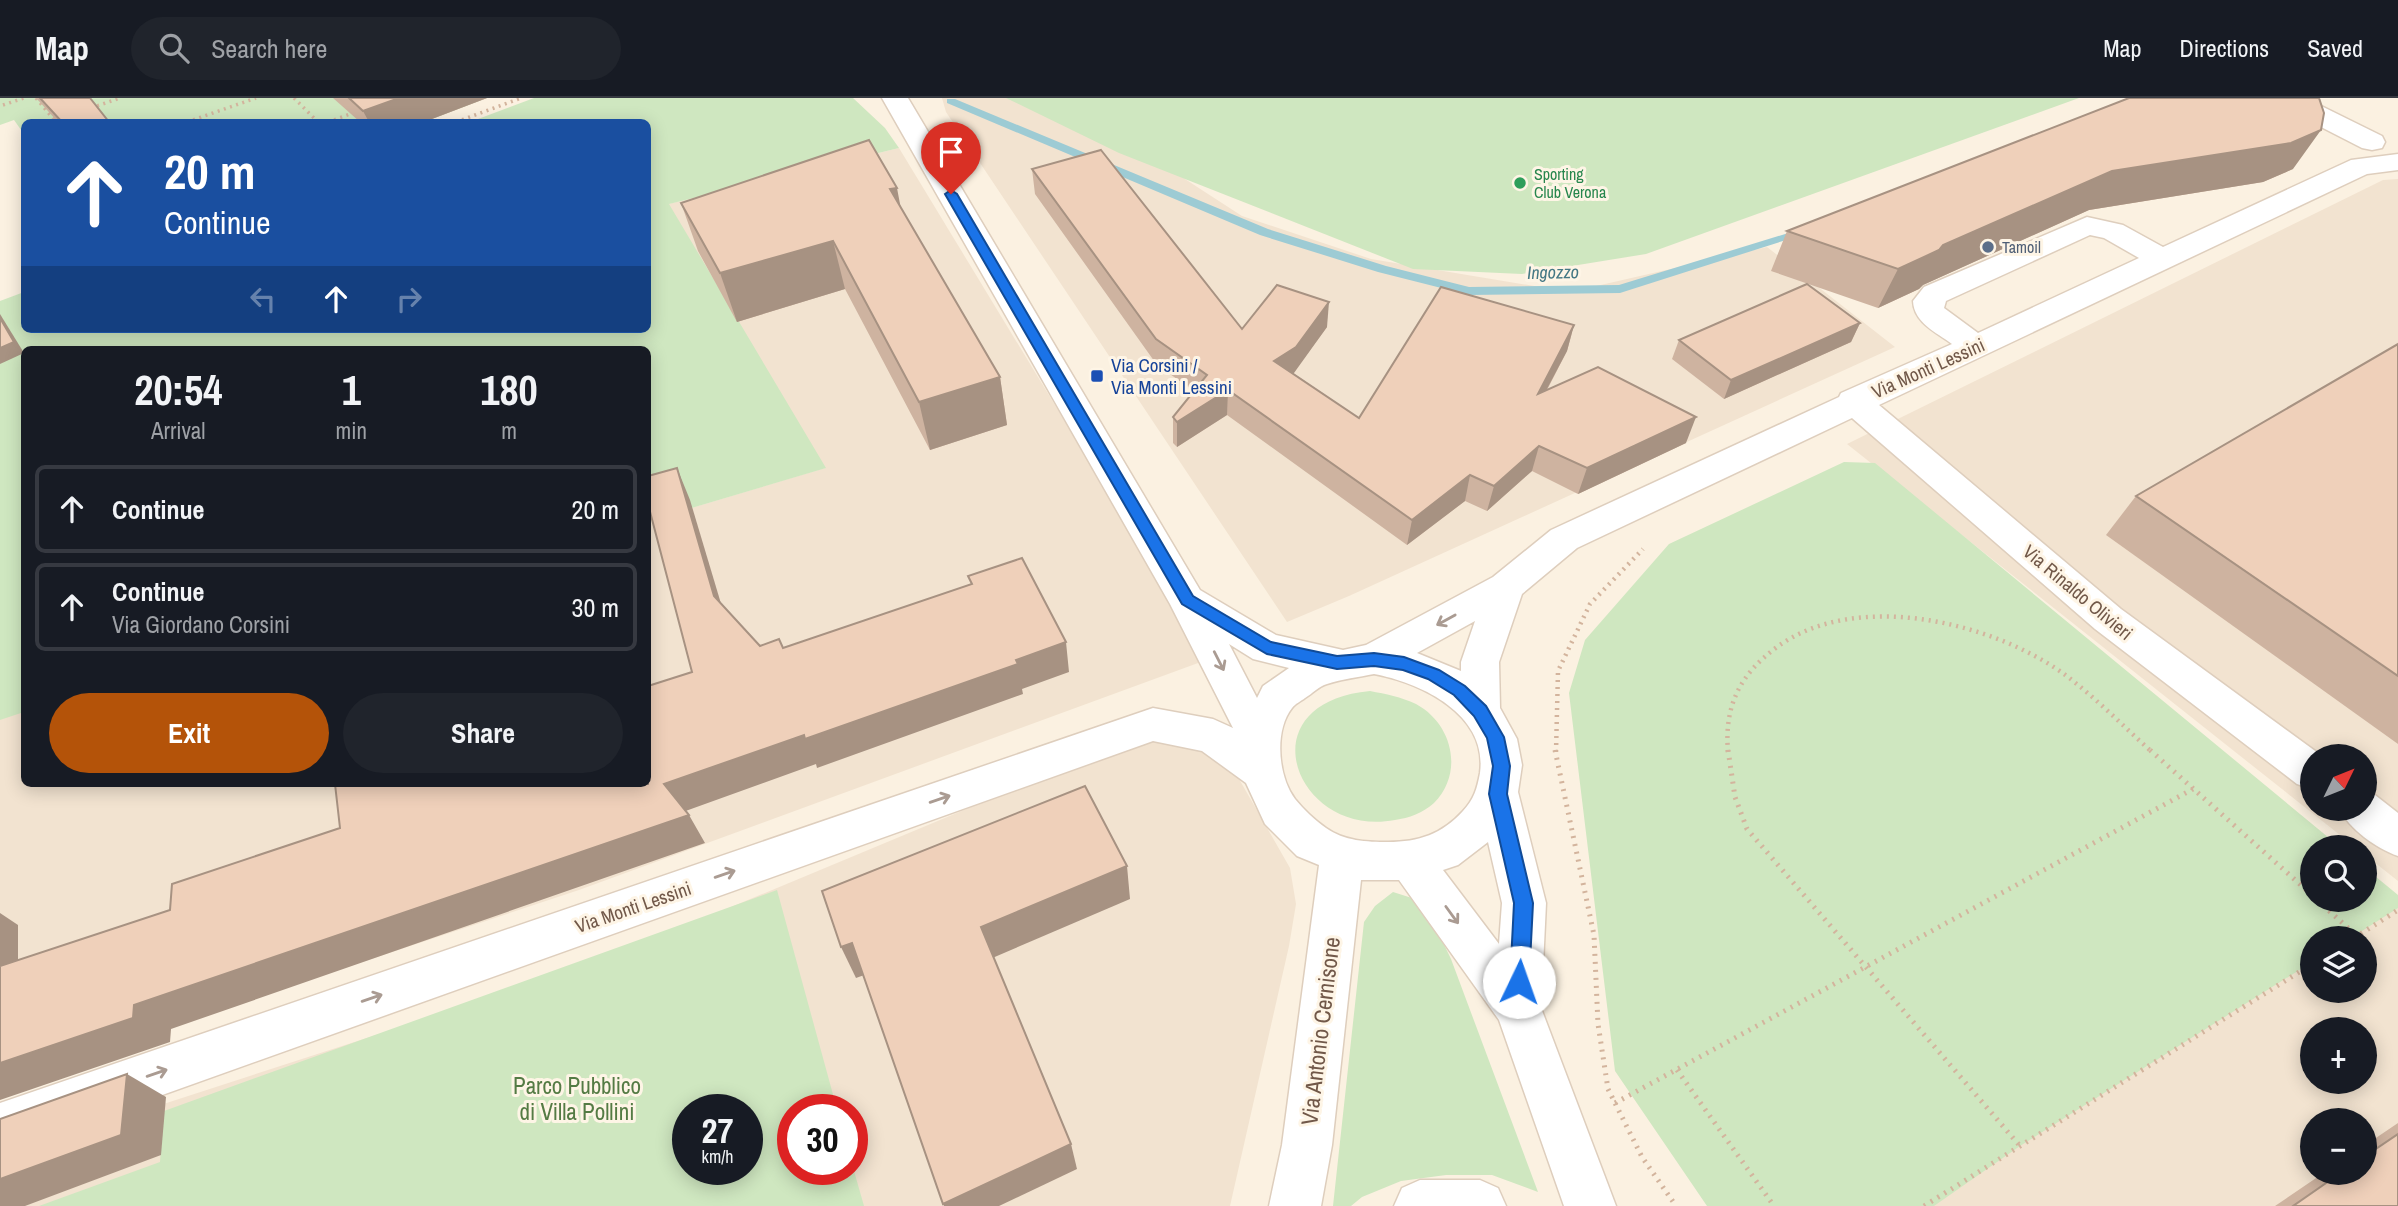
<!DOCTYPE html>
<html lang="en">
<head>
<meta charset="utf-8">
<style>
	:root { --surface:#171b24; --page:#20242c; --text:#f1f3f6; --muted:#9ea1a6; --line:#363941; --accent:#b45309 }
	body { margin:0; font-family:"Archivo Narrow",sans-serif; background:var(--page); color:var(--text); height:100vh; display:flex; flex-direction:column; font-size:26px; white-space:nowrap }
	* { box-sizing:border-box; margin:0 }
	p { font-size:23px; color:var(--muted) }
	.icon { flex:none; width:38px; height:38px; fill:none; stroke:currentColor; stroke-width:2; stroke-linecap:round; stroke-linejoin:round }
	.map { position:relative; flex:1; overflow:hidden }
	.panel { position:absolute; left:21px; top:248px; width:630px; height:441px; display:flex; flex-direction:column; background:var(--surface); border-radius:10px; box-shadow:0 4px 18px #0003 }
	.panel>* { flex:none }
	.top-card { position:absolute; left:21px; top:21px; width:630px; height:214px; border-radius:10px; box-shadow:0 4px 18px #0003; background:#1a4fa0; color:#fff; overflow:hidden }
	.needle { width:46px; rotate:47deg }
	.buttons { position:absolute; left:2300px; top:646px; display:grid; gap:14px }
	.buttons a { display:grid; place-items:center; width:77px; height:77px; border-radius:50%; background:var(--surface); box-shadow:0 4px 18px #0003; font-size:35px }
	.speed { position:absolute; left:672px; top:996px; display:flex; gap:14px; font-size:35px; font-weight:700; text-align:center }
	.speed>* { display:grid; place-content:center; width:91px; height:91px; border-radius:50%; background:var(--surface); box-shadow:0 4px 18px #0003; line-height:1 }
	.speed small { font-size:18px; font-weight:400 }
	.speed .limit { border:10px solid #d22; background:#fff; color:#111 }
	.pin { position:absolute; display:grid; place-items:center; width:60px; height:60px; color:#fff; margin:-72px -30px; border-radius:50% 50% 50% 0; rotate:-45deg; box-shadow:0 0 7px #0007 }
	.pin .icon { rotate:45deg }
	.me { position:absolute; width:77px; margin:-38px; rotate:3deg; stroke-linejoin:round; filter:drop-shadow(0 0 5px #0008) }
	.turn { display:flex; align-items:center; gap:24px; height:147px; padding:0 28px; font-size:32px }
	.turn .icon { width:91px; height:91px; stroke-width:2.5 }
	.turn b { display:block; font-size:49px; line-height:60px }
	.lanes { display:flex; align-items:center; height:66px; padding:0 28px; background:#0003; justify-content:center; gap:35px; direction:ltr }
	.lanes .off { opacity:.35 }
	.eta { display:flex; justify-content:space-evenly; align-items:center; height:119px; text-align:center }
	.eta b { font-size:42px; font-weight:800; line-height:49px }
	.button { display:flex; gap:14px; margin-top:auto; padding:14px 28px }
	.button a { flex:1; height:80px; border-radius:42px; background:var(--accent); color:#fff; font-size:28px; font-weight:800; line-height:80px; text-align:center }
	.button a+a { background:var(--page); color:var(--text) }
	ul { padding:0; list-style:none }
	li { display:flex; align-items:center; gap:21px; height:88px; margin:0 14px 10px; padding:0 14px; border:4px solid var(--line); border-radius:10px }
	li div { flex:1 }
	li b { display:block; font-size:26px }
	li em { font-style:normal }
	header { display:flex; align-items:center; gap:42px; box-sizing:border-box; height:98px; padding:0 35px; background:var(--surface); border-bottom:2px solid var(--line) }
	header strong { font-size:33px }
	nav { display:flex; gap:38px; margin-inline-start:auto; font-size:24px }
	.search { width:490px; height:63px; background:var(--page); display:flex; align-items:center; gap:18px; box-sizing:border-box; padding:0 24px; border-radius:38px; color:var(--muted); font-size:26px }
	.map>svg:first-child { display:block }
	.residential { fill:#f2e3d0; fill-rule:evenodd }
	.green { fill:#cfe7c0; fill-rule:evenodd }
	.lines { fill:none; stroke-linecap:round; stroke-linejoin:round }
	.stream { fill:#9dcbd4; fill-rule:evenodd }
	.minor-casing { stroke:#decebd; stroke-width:3 }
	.path-far2 { stroke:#d3b49d; stroke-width:3.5; stroke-dasharray:2 4.5; stroke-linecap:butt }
	.path-far1 { stroke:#d3b49d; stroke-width:4.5; stroke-dasharray:2 5; stroke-linecap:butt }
	.path { stroke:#d3b49d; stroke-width:5; stroke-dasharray:2 6; stroke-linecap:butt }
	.minor { fill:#fff; fill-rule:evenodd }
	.wall { fill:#ceb3a0 }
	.shaded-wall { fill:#a79282 }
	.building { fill:#efd0ba; stroke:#a79282; stroke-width:2 }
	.oneway { stroke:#aa9b92 }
	.route { fill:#1a73e8; stroke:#114b97; stroke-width:2 }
	.leisure-dot { fill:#2e9e5b; stroke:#fef5e6; stroke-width:2.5 }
	.service-dot { fill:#5c6f8a; stroke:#fef5e6; stroke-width:2.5 }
	.transit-dot { fill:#1a4fb4; stroke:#fef5e6; stroke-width:2.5 }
	.labels { text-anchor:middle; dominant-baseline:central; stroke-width:6; stroke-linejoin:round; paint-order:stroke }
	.far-leisure-label { font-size:16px; fill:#27864d; stroke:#fef5e6; text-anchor:start }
	.far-service-label { font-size:16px; fill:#4e5e75; stroke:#fef5e6; text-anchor:start }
	.far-water-label { font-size:18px; font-style:italic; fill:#447884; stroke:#fef5e6 }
	.transit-label { font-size:19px; fill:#164399; stroke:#fef5e6; text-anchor:start }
	.street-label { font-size:19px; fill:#715849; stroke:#fef5e6 }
	.near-street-label { font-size:23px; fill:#715849; stroke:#fef5e6 }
	.near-park-label { font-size:23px; fill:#547b44; stroke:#fef5e6 }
</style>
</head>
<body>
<header>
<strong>Map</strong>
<div class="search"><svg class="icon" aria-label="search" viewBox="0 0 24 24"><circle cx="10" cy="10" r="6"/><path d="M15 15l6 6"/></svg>Search here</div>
<nav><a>Map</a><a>Directions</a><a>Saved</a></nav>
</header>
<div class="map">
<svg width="2398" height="1108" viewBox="0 0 2398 1108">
	<rect width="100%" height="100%" fill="#fbf1e1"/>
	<g class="residential">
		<polygon points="942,0 1060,0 1242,118 1371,161 1570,194 1767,149 1895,249 1349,498 1287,524 946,14"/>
		<polygon points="899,50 1209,561 579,792 0,984 0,617 24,610 24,686 648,686 648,423 825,370 668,106"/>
		<path d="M2398,81V783L2364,756V749H2355L1847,346L2383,82ZM2312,658H2364V710H2312Z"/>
		<path d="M1167,639L1208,649L1235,674L1290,770L1296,806L1289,848L1230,1108H0V1059L592,867L1120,647ZM688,1012H747V1071H688ZM793,1012H852V1071H793Z"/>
		<path d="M2398,799V1108H1881L2312,851V892H2364V840H2330ZM2312,931H2364V984H2312ZM2312,1022H2364V1074H2312Z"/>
	</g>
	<g class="green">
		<polygon points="0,0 487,0 424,24 24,24 24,36 14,22 0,27"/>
		<polygon points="534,0 853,0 885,30 899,50 669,106 826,370 648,423 648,252 24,252 24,614 0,622 0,203 24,194 24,231 648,231 648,24 470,24"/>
		<polygon points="1006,0 2079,0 1646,156 1522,176 1413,171 1119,55"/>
		<polygon points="1844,364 1875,365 2340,749 2312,749 2312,802 2364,802 2364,769 2398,797 2398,810 2351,840 2312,840 2312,864 2020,1048 1934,1108 1707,1108 1615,973 1569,595 1585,542 1669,446"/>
		<path d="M1370,593C1386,596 1401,599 1416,606C1453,626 1464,675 1434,705C1423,715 1409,720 1395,722C1296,741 1243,605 1370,593Z"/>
		<path d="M777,792L837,1011L793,1012V1071H852V1066L864,1108H39L160,1064L164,1013ZM688,1012H747V1071H688Z"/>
		<polygon points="1393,794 1415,801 1436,830 1451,861 1538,1094 1492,1077 1446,1077 1401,1083 1362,1099 1351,1108 1333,1108 1364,824 1375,808"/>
	</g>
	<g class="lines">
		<polygon class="stream" points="947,1 955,1 1268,131 1386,168 1469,189 1619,187 1798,132 1802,131 1808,135 1620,195 1469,197 1378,174 1260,137 947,5"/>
		<g class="minor-casing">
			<g id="minor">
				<path d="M882,0H908L1200,492L1276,537L1343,552L1366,547L1493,479L1551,432L1839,299L1841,295L1952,246C1936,234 1914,225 1913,203L1924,189L2087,119L2123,127L2163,149L2351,62L2398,56V72L2367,76L1879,307L2121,511L2322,658H2312V691L2297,686L2095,531L1852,320L1577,450L1522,496L1499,564L1500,610L1517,641L1522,667L1518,694L1546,805L1541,910L1616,1108H1564L1499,922L1399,782H1361L1332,1047L1321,1108H1269L1282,1047L1319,767L1297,758L1265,726L1246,685L1202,653L1153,643L0,1055V1005L1153,610L1213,621L1233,630L1170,506ZM2090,137L2104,140L2139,160L1978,235L1944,210L1946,203ZM1475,523L1461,564V573L1417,555ZM1229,546L1253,561L1289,570L1263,588L1257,600ZM1374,576C1421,585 1488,616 1480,675C1477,691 1474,701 1463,713C1442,736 1419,744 1388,744C1367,744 1344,743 1326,730C1316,723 1303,711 1295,701C1278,678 1274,633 1292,610C1295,606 1301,603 1305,600C1312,596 1319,588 1327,586C1342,581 1359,579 1374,576ZM1488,744L1502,805L1499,846L1443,772L1458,767Z"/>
				<polygon points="2272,0 2305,0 2382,38 2385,44 2382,50 2372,52 2362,50 2276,6"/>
				<path d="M2364,693L2375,697L2398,715V758C2376,750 2350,732 2339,710H2364Z"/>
				<polygon points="1420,1082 1480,1082 1498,1090 1506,1108 1394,1108 1402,1090"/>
			</g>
		</g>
		<g class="path-far2">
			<polyline points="36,0 56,24"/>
			<polyline points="294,0 318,24"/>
			<polyline points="3,7 24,0"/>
			<polyline points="91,10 120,0"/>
			<polyline points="187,24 256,0"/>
			<polyline points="328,24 353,15"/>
			<polyline points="456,24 521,0"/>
		</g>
		<g class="path-far1">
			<polyline points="1556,654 1558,573 1590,506 1643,451"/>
			<path d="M1728,654C1724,608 1740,576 1777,549C1855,492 1990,523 2064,576C2095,599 2123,628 2152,654"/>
		</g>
		<g class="path">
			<polyline points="1555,652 1594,837 1598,926 1608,991 1642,1059 1676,1108"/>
			<polyline points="1728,652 1735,699 1747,731 2020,1048"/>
			<polyline points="2150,652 2312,797"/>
			<polyline points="2317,802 2357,838"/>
			<polyline points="2354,840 2398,812"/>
			<polyline points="1677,972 1774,1108"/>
			<polyline points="1615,1005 2193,691"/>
			<polyline points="1924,1108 2312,866"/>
		</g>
		<use href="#minor" class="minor"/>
	</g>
	<g class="wall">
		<polygon points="36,0 90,0 109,24 58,24"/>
		<polygon points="333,0 487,0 424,24 360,24"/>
		<polygon points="1032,71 1242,231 1327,229 1293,275 1359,320 1574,227 1567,253 1547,292 1686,345 1578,396 1532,373 1487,413 1465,403 1407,447 1227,317 1177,349 1173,345 1173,319 1194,293 1157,267 1035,96"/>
		<polygon points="2293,71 2263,84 2089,112 1923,187 1919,191 1878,210 1771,173 1787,133"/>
		<polygon points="681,105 900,109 1000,279 1007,327 930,352 845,191 737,224 698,153"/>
		<polygon points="1860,225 1851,244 1724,301 1672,261 1679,242"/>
		<polygon points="2398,246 2398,646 2106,437 2136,398"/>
		<polygon points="2398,1025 2398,1108 2275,1108 2325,1074 2364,1074 2364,1048"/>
	</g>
	<g class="shaded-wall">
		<polygon points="399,0 487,0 424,24 369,24 363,13"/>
		<polygon points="2321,32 2293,71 2263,84 2089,112 1923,187 1919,191 1878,210 1898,171 1943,147 2112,73"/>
		<polygon points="897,90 906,138 890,91"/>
		<polygon points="833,143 845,191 737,224 720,175"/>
		<polygon points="1329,204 1327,229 1294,275 1273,288 1274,263"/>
		<polygon points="0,216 24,255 0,266"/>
		<polygon points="1860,225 1851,244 1724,301 1731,282"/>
		<polygon points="1574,227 1567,253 1531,321 1538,296"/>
		<polygon points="1000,279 1007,327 930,352 919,304"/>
		<polygon points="1228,292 1227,317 1177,349 1177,324"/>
		<polygon points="1696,319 1686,345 1578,396 1587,370"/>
		<polygon points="1539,348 1532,373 1487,413 1494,388"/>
		<polygon points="677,370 690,402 728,529 714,498"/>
		<polygon points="1470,377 1465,403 1407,447 1412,422"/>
		<polygon points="1066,544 1069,574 1022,591 1023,596 817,670 816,666 680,715 664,686"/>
		<polygon points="689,717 705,745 171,931 170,944 0,1002 0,965 134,907"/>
		<polygon points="1127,768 1130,801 990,861 981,829"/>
		<polygon points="0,815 18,827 18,901 0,891"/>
		<polygon points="852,845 867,876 856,880 841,849"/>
		<polygon points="127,976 166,999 161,1057 25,1108 0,1108 0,1081"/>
		<polygon points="1071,1046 1077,1071 999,1108 944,1108 943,1106"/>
	</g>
	<g class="building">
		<polygon points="40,0 90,0 109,24 62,24"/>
		<polygon points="349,0 399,0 363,13"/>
		<polygon points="2129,0 2319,0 2324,15 2321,32 2291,45 2112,73 1943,147 1939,152 1898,171 1787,133"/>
		<polygon points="869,42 897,90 890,91 1000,279 919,304 833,143 720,175 681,105"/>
		<polygon points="1101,52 1242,231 1277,187 1329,204 1296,249 1274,263 1359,320 1441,189 1574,227 1538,296 1598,269 1696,319 1587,370 1539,348 1494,388 1470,377 1412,422 1228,292 1177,324 1173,319 1207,277 1156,241 1032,71"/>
		<polygon points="1807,186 1860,225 1731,282 1679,242"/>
		<polygon points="0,220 14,244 0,250"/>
		<polygon points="2398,246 2398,578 2136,398"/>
		<polygon points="677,370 714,498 760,548 779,541 783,550 972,486 968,478 1022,460 1066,544 1016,562 1018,566 805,641 804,637 664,686 689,717 134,907 133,920 0,965 0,868 170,812 172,786 340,730 335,686 648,686 648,588 692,574 648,406 648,378"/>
		<polygon points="1085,688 1127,768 981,829 1071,1046 943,1106 852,845 841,849 822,793"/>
		<polygon points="127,976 121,1037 0,1081 0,1021"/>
		<polygon points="2398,1036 2398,1108 2293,1108 2342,1074 2364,1074 2364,1059"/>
	</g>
	<defs><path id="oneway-shaft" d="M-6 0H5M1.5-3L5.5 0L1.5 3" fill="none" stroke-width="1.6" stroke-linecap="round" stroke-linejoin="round" transform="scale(1.75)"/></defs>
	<g class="oneway">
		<use href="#oneway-shaft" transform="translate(1446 522) rotate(151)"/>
		<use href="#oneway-shaft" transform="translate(1219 563) rotate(63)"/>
		<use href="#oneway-shaft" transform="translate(940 701) rotate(-19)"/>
		<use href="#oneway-shaft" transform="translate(725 776) rotate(-19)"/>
		<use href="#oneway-shaft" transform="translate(1452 817) rotate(54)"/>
		<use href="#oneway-shaft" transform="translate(372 900) rotate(-19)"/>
		<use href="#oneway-shaft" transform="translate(157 975) rotate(-19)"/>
	</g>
	<polygon class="route" points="951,92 957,96 1193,498 1271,544 1337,558 1374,555 1404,559 1439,572 1465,588 1486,608 1504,639 1510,668 1507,696 1533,805 1529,884 1526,890 1519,893 1512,890 1510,884 1514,805 1489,696 1493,668 1487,640 1474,618 1454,597 1428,581 1403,572 1374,568 1337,571 1267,556 1182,506 945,96"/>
	<circle class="leisure-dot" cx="1520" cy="85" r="7"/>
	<circle class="service-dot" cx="1988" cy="149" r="7"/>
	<rect class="transit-dot" x="1090" y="271" width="14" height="14" rx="3.5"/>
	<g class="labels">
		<g class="far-leisure-label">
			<text x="1534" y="76">Sporting<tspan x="1534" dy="18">Club Verona</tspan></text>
		</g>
		<g class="far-service-label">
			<text x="2002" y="149">Tamoil</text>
		</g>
		<g class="far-water-label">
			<text transform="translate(1553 174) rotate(-1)">Ingozzo</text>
		</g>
		<g class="transit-label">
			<text x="1111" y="267">Via Corsini /<tspan x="1111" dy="22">Via Monti Lessini</tspan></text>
		</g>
		<g class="street-label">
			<text transform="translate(1928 270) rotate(-24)">Via Monti Lessini</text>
			<text transform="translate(2078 494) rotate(40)">Via Rinaldo Olivieri</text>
			<text transform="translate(633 809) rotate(-19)">Via Monti Lessini</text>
		</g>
		<g class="near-street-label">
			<text transform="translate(1320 933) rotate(-83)">Via Antonio Cernisone</text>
		</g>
		<g class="near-park-label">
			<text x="577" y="987">Parco Pubblico<tspan x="577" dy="26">di Villa Pollini</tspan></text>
		</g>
	</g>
</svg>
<div class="buttons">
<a><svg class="needle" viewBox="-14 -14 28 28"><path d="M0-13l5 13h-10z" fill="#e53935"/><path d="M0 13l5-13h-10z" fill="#9ea1a6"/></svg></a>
<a><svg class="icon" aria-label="search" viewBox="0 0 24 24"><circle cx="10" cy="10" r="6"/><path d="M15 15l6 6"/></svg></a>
<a><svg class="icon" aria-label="layers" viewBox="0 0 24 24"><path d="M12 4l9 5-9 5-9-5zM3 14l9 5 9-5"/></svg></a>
<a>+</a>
<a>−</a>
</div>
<div class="speed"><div>27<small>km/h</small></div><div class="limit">30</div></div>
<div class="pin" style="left:951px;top:96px;background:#d93025"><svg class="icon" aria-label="arrive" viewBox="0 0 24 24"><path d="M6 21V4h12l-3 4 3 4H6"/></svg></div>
<svg class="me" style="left:1519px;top:884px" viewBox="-20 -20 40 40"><circle r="19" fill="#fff"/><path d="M0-13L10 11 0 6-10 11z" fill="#1a73e8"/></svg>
<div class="top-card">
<div class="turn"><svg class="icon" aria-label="ahead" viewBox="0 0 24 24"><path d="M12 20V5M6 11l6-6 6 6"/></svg><div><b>20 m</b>Continue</div></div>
<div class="lanes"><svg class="icon off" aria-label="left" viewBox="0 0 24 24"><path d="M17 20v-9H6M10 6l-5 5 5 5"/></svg><svg class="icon" aria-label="ahead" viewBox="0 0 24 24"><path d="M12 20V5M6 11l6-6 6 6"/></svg><svg class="icon off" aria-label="right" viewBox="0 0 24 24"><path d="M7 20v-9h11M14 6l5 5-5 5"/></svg></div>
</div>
<section class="panel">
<div class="eta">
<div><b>20:54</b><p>Arrival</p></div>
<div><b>1</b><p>min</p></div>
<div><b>180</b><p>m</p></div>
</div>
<ul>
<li><svg class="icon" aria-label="ahead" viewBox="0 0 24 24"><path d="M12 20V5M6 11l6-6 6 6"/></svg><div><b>Continue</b></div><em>20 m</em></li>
<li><svg class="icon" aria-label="ahead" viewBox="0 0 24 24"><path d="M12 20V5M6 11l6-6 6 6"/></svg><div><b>Continue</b><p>Via Giordano Corsini</p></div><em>30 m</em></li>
</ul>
<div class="button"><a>Exit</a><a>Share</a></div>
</section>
</div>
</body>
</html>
